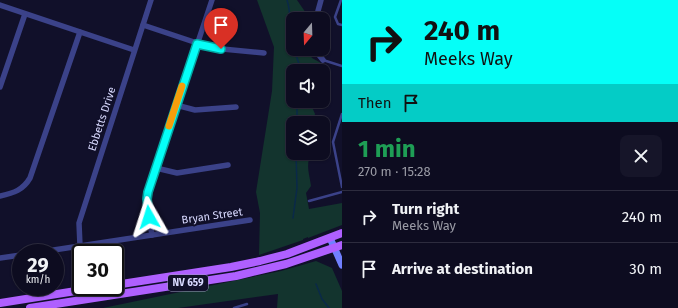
<!DOCTYPE html>
<html lang="en">
<head>
<meta charset="utf-8">
<style>
	:root { --surface:#0d0c20; --page:#161529; --text:#f1f3f6; --muted:#9a9ba5; --line:#2d2c3e }
	body { margin:0; font-family:"Fira Sans",sans-serif; background:var(--page); color:var(--text); height:100vh; display:flex; flex-direction:column; font-size:15px; white-space:nowrap }
	* { box-sizing:border-box; margin:0 }
	p { font-size:13px; color:var(--muted) }
	.icon { flex:none; width:22px; height:22px; fill:none; stroke:currentColor; stroke-width:2; stroke-linecap:round; stroke-linejoin:round }
	.map { position:relative; flex:1; overflow:hidden }
	.panel { display:flex; flex-direction:column; background:var(--surface); width:336px }
	.panel>* { flex:none }
	.hud { background:#05fff8; color:#111; overflow:hidden }
	.needle { width:26px; rotate:199deg }
	.tools { position:absolute; left:286px; top:12px; display:grid; gap:8px }
	.tools a { display:grid; place-items:center; width:44px; height:44px; border-radius:8px; background:var(--surface); box-shadow:0 1px 3px #0004,0 0 0 1px var(--line); font-size:20px }
	.speed { position:absolute; left:12px; top:244px; display:flex; gap:8px; font-size:20px; font-weight:700; text-align:center }
	.speed>* { display:grid; place-content:center; width:52px; height:52px; border-radius:50%; background:var(--surface); box-shadow:0 1px 3px #0004,0 0 0 1px var(--line); line-height:1 }
	.speed small { font-size:10px; font-weight:400 }
	.speed .limit { border:2px solid #111; border-radius:6px; background:#fff; color:#111 }
	.pin { position:absolute; display:grid; place-items:center; width:34px; height:34px; color:#fff; margin:-41px -17px; border-radius:50% 50% 50% 0; rotate:-45deg; box-shadow:0 0 4px #0007 }
	.pin .icon { rotate:45deg }
	.me { position:absolute; width:44px; margin:-22px; rotate:354deg; stroke-linejoin:round; filter:drop-shadow(0 0 3px #0008) }
	.turn { display:flex; align-items:center; gap:14px; height:84px; padding:0 16px; font-size:18px }
	.turn .icon { width:52px; height:52px; stroke-width:2.5 }
	.turn b { display:block; font-size:28px; line-height:34px }
	.then { display:flex; align-items:center; height:38px; padding:0 16px; background:#0003; gap:8px; font-size:15px }
	.round { display:grid; place-items:center; flex:none; width:42px; height:42px; border-radius:8px; background:var(--page) }
	.overview { display:flex; align-items:center; justify-content:space-between; height:68px; padding:0 16px }
	h1 { font-size:24px; font-weight:700; line-height:30px; color:#1e9e55 }
	ul { padding:0; list-style:none }
	li { display:flex; align-items:center; gap:12px; height:52px; padding:0 16px; border-top:1px solid var(--line) }
	li div { flex:1 }
	li b { display:block; font-size:15px }
	li em { font-style:normal }
	main { display:flex; flex:1; min-height:0 }
	.map>svg:first-child { display:block }
	.green { fill:#13342e }
	.lines { fill:none; stroke-linecap:round; stroke-linejoin:round }
	.stream { stroke:#0a2949; stroke-width:1.5 }
	.lane { stroke:#3b4289; stroke-width:2.5 }
	.street { stroke:#3b4289; stroke-width:5.5 }
	.secondary { stroke:#707fff; stroke-width:7 }
	.primary { stroke:#af60ff; stroke-width:8 }
	.route-casing { stroke:#03a6a1; stroke-width:10 }
	.route { stroke:#05fff8; stroke-width:7 }
	.slow { stroke:#f59e0b; stroke-width:7 }
	.labels { text-anchor:middle; dominant-baseline:central; stroke-width:4; stroke-linejoin:round; paint-order:stroke }
	.shield { fill:#11102a; stroke:#9d9dbf; stroke-width:1 }
	.shield-label { font-size:10px; font-weight:bold; fill:#d9daff }
	.street-label { font-size:11px; fill:#d9daff; stroke:#11102a }
</style>
</head>
<body>
<main>
<div class="map">
<svg width="342" height="308" viewBox="0 0 342 308">
	<rect width="100%" height="100%" fill="#11102a"/>
	<g class="green">
		<path d="M257,0H297L310,19H293V49H307L312,58L321,63V71H293V101H314L312,107L315,114L313,123H293V153H319L311,155C305,164 310,176 311,186L306,193L309,209L342,203V225L308,238V237L303,239V240L259,255L260,213L256,192L272,91L274,47Z"/>
		<polygon points="316,261 332,268 342,291 342,308 277,308 278,294 178,308 103,308 281,271"/>
	</g>
	<g class="lines">
		<g class="stream">
			<path d="M287,0C292,15 289,32 293,48"/>
			<polyline points="294,49 299,64 300,71"/>
			<polyline points="297,123 297,101"/>
			<polyline points="293,218 297,188 296,153"/>
			<polyline points="316,284 322,299 329,308"/>
		</g>
		<g class="lane">
			<polyline points="341,0 335,17 338,24 342,25"/>
			<polyline points="323,60 342,66"/>
			<polyline points="342,114 333,142 342,187"/>
			<polyline points="309,201 342,192"/>
			<polyline points="234,308 247,304"/>
		</g>
		<g class="street">
			<polyline points="0,5 134,50"/>
			<polyline points="319,19 318,11 321,0"/>
			<polyline points="143,25 212,48 264,53"/>
			<polyline points="314,49 323,60"/>
			<polyline points="0,87 25,14"/>
			<polyline points="176,105 195,110 236,107"/>
			<polyline points="156,168 177,173 228,165"/>
			<path d="M0,196C14,193 23,190 30,178L80,32"/>
			<polyline points="152,235 147,204 148,192 212,0"/>
			<polyline points="80,246 79,223 151,0"/>
			<polyline points="34,253 250,220"/>
			<polyline points="0,258 21,255"/>
		</g>
		<polyline class="secondary" points="330,238 342,265"/>
		<g class="primary">
			<polyline points="115,285 231,267 260,261 287,254 342,233"/>
			<polyline points="0,303 101,287"/>
			<polyline points="30,308 236,276 286,264 342,245"/>
		</g>
	</g>
	<g class="lines">
		<g class="route-casing">
			<polyline id="route" points="149,217 147,199 148,192 197,44 221,49"/>
		</g>
		<use href="#route" class="route"/>
		<polyline class="slow" points="169,126 182,86"/>
	</g>
	<g class="labels">
		<rect class="shield" x="168" y="275" width="40" height="16" rx="3"/>
		<g class="shield-label">
			<text x="188" y="283">NV 659</text>
		</g>
		<g class="street-label">
			<text transform="translate(102 119) rotate(-72)">Ebbetts Drive</text>
			<text transform="translate(212 216) rotate(-8)">Bryan Street</text>
		</g>
	</g>
</svg>
<div class="tools">
<a><svg class="needle" viewBox="-14 -14 28 28"><path d="M0-13l5 13h-10z" fill="#e53935"/><path d="M0 13l5-13h-10z" fill="#9a9ba5"/></svg></a>
<a><svg class="icon" aria-label="sound" viewBox="0 0 24 24"><path d="M4 9h4l5-4v14l-5-4H4zM17 9q2 3 0 6"/></svg></a>
<a><svg class="icon" aria-label="layers" viewBox="0 0 24 24"><path d="M12 4l9 5-9 5-9-5zM3 14l9 5 9-5"/></svg></a>
</div>
<div class="speed"><div>29<small>km/h</small></div><div class="limit">30</div></div>
<div class="pin" style="left:221px;top:49px;background:#d93025"><svg class="icon" aria-label="arrive" viewBox="0 0 24 24"><path d="M6 21V4h12l-3 4 3 4H6"/></svg></div>
<svg class="me" style="left:149px;top:217px" viewBox="-20 -20 40 40"><path d="M0-17L14 15 0 8-14 15z" fill="#05fff8" stroke="#fff" stroke-width="4"/></svg>
</div>
<section class="panel">
<div class="hud">
<div class="turn"><svg class="icon" aria-label="right" viewBox="0 0 24 24"><path d="M7 20v-9h11M14 6l5 5-5 5"/></svg><div><b>240 m</b>Meeks Way</div></div>
<div class="then">Then<svg class="icon" aria-label="arrive" viewBox="0 0 24 24"><path d="M6 21V4h12l-3 4 3 4H6"/></svg></div>
</div>
<div class="overview"><div><h1>1 min</h1><p>270 m · 15:28</p></div><a class="round"><svg class="icon" aria-label="close" viewBox="0 0 24 24"><path d="M6 6l12 12M18 6L6 18"/></svg></a></div>
<ul>
<li><svg class="icon" aria-label="right" viewBox="0 0 24 24"><path d="M7 20v-9h11M14 6l5 5-5 5"/></svg><div><b>Turn right</b><p>Meeks Way</p></div><em>240 m</em></li>
<li><svg class="icon" aria-label="arrive" viewBox="0 0 24 24"><path d="M6 21V4h12l-3 4 3 4H6"/></svg><div><b>Arrive at destination</b></div><em>30 m</em></li>
</ul>
</section>
</main>
</body>
</html>
